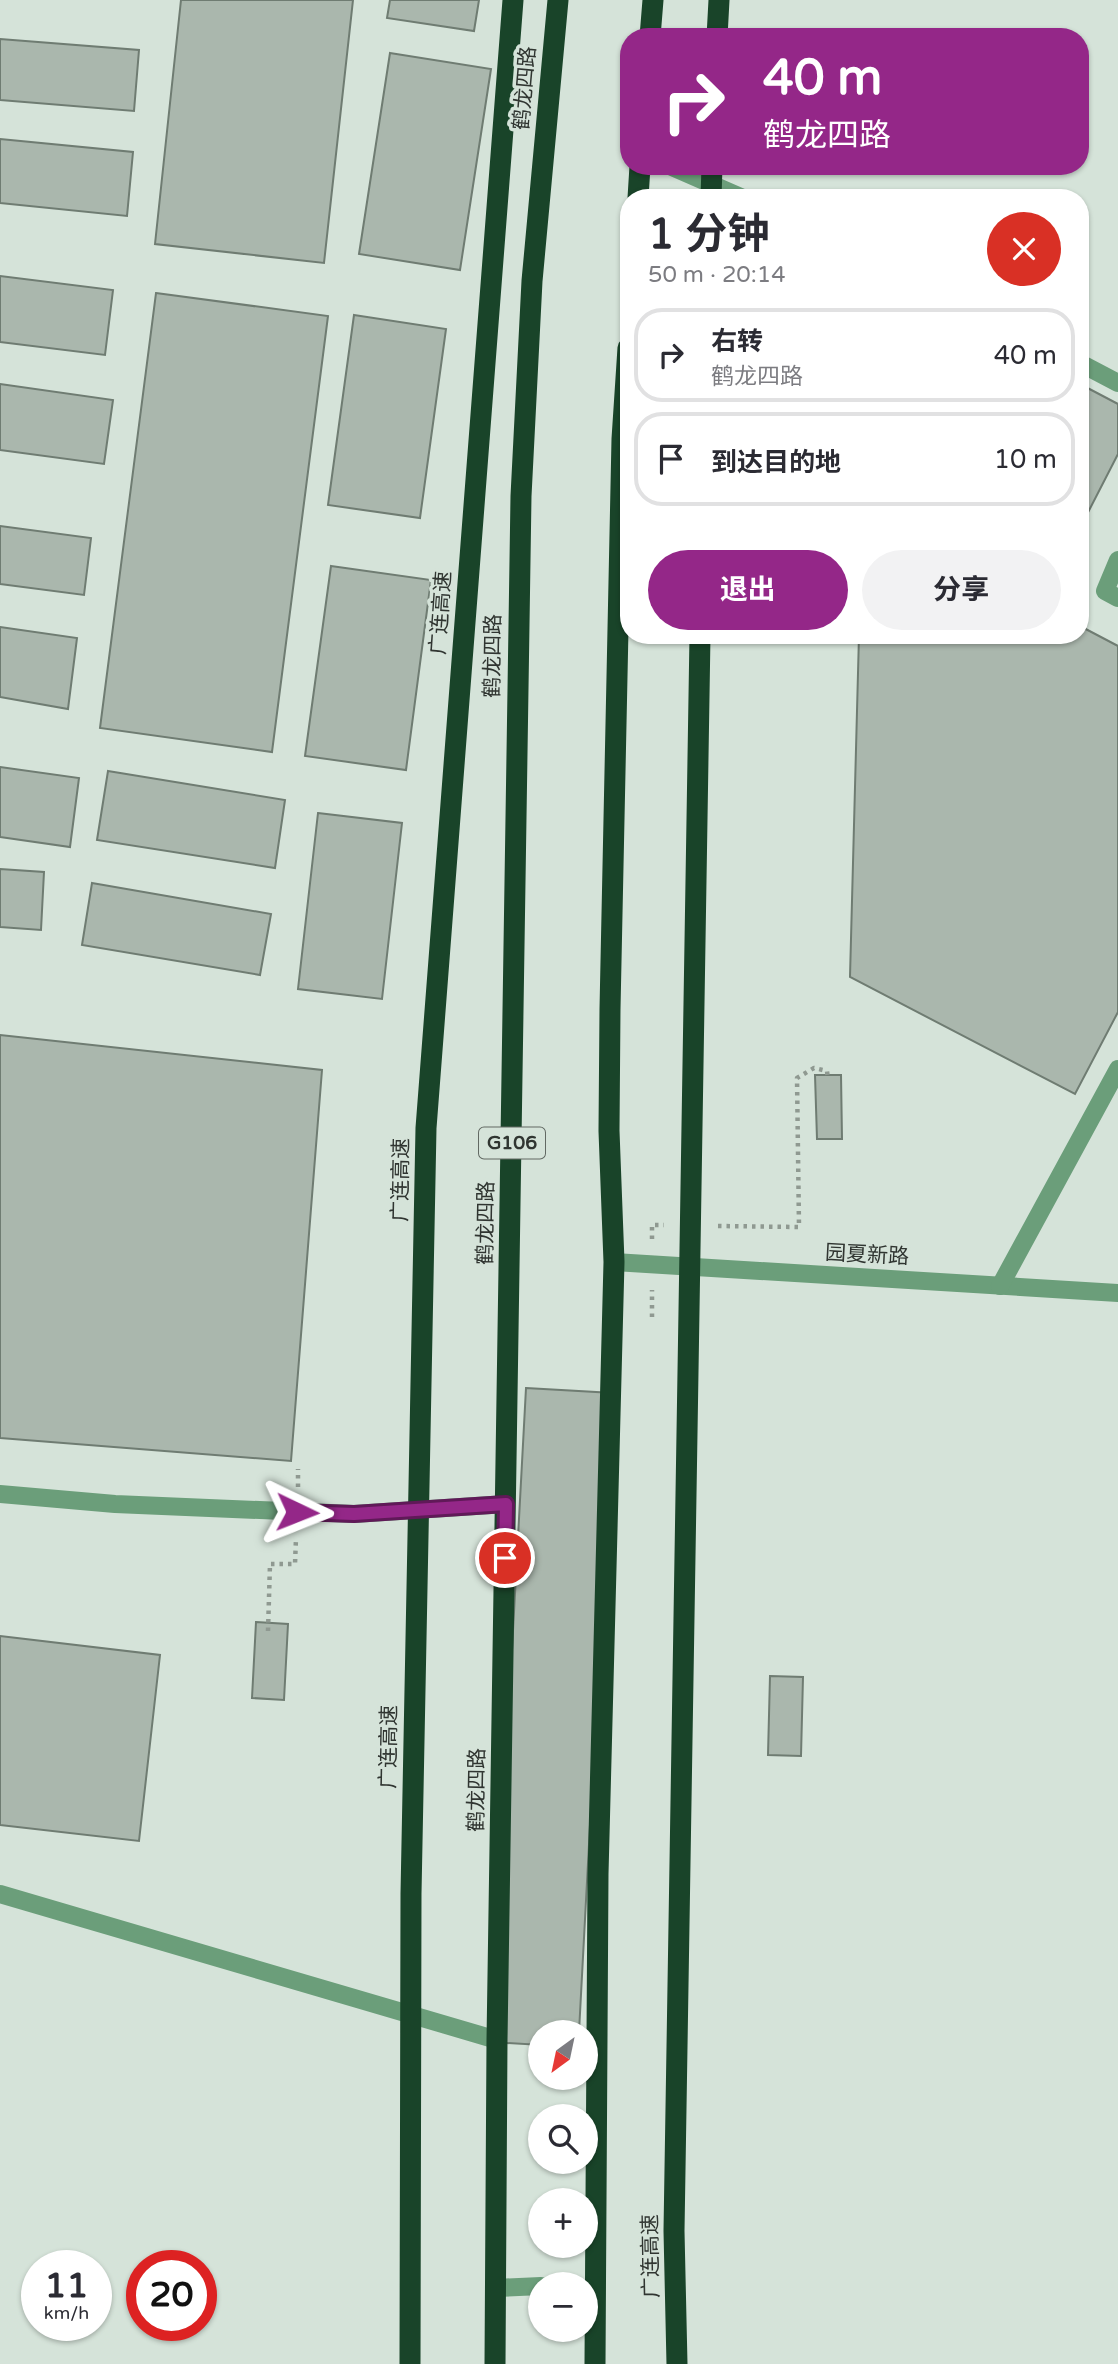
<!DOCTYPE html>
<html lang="zh">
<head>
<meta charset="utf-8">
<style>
	:root { --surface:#fff; --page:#f2f2f3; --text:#2b2b33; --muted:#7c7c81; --line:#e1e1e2; --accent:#942788 }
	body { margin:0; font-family:"Varela Round","Noto Sans SC",sans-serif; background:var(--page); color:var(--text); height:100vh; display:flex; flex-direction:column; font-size:26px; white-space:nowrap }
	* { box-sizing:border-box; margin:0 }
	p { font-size:23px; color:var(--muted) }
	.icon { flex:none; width:38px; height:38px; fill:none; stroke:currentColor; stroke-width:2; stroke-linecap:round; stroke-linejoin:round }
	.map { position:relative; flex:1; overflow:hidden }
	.sheet { position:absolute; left:620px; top:189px; width:469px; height:455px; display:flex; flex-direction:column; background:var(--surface); border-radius:28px; box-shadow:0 2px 5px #0004 }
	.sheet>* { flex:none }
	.top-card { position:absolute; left:620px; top:28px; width:469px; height:147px; border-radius:28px; box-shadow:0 2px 5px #0004; background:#942788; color:#fff; overflow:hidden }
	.needle { width:46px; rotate:213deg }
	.tools { position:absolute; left:528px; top:2020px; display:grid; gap:14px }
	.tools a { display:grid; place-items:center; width:70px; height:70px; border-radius:50%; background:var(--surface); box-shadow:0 2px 5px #0004; font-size:35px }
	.speed { position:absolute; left:21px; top:2250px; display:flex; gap:14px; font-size:35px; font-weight:700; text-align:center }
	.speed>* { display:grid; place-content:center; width:91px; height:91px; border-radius:50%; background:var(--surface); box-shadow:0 2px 5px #0004; line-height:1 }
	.speed small { font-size:18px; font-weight:400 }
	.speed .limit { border:10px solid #d22; background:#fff; color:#111 }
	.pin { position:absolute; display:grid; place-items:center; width:60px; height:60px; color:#fff; margin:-30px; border:4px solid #fff; border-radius:50%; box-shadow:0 2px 7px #0007 }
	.me { position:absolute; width:77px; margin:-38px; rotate:92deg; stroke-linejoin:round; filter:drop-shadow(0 0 5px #0008) }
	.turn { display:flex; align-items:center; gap:24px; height:147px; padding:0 28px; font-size:32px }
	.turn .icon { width:91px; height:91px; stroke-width:2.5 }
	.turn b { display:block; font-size:49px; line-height:60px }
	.round { display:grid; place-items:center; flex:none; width:74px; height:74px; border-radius:37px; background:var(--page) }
	.head { display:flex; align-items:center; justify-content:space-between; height:119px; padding:0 28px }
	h1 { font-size:42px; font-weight:700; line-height:52px }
	.button { display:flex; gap:14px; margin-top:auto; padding:14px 28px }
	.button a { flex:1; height:80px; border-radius:42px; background:var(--accent); color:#fff; font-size:28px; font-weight:700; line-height:80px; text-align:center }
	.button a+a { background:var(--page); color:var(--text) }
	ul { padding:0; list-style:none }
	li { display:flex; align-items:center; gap:21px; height:94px; margin:0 14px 10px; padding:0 14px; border:4px solid var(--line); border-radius:28px }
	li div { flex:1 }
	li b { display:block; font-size:26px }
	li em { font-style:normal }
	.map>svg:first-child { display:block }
	.building { fill:#aab7ad; stroke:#6f7c72; stroke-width:2 }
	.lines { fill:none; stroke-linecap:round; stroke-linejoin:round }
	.path { stroke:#8f9991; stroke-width:4.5; stroke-dasharray:3.5 5; stroke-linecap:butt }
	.minor { stroke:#6b9e7a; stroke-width:18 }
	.highway { stroke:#194429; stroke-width:21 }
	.route-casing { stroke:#601958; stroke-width:18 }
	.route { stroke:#942788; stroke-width:12 }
	.labels { text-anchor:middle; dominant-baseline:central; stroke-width:7; stroke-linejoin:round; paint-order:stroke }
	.shield { fill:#d5e3d9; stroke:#626963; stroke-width:2 }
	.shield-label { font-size:19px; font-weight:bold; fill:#303531 }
	.street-label { font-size:21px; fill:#303531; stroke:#d5e3d9 }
</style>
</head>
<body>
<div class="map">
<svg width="1118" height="2364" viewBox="0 0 1118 2364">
	<rect width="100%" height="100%" fill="#d5e3d9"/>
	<g class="building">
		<polygon points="181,0 353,0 324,263 155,244"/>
		<polygon points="390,0 479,0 474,31 387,18"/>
		<polygon points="0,39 139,50 134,111 0,100"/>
		<polygon points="390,53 491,69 460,270 359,254"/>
		<polygon points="0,139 133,152 127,216 0,203"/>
		<polygon points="0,276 113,290 105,355 0,342"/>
		<polygon points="156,293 328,316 272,752 100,728"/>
		<polygon points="354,315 446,329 420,518 328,505"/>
		<polygon points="0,384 113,400 104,464 0,450"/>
		<polygon points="1080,384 1118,404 1118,454 1080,528"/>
		<polygon points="0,526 91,538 84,595 0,584"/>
		<polygon points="331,566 431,580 406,770 305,756"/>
		<polygon points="1080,626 1118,646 1118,1012 1075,1094 850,977 859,635 1080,635"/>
		<polygon points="0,627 77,638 68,709 0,697"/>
		<polygon points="0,767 79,778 70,847 0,837"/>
		<polygon points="108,771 285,800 275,868 97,840"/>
		<polygon points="318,813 402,823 382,999 298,989"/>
		<polygon points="0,869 44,872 41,930 0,927"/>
		<polygon points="92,883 271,914 260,975 82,945"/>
		<polygon points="0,1035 322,1070 291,1461 0,1438"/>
		<polygon points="815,1075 841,1075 842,1139 817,1139"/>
		<polygon points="526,1388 613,1393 579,2032 541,2032 541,2045 491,2042"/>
		<polygon points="256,1622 288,1624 284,1700 252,1698"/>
		<polygon points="0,1636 160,1655 139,1841 0,1825"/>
		<polygon points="770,1676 803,1677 801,1756 768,1755"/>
	</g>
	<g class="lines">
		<g class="path">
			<polyline points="718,1226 799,1227 797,1078 814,1068 827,1071 828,1079"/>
			<polyline points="652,1239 652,1225 664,1225"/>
			<polyline points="652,1317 652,1290"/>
			<polyline points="298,1487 298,1469"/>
			<polyline points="268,1631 270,1564 295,1564 296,1538"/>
		</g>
		<g class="minor">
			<polyline points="672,167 743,198"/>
			<polyline points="1080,363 1118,383"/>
			<polyline points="1118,560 1105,591 1118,598"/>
			<polyline points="614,1262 1118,1293"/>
			<polyline points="1000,1286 1118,1069"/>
			<polyline points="0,1494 115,1504 354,1514 506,1504"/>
			<polyline points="0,1894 497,2040"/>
			<polyline points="496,2288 541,2286"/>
		</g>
		<g class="highway">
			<polyline points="650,37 653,0"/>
			<polyline points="717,37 719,0"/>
			<polyline points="638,198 640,166"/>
			<polyline points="711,198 712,166"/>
			<polyline points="410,2364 411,1894 426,1128 513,0"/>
			<polyline points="495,2364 497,2040 521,496 532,281 558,0"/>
			<polyline points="595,2364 598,1874 614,1262 609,1131 610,1009 622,439 628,348"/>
			<polyline points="677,2364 674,2231 700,635"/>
		</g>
	</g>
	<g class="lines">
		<g class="route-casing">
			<polyline id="route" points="297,1512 354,1514 506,1504 505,1558"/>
		</g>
		<use href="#route" class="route"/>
	</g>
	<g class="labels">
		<rect class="shield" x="479" y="1127.5" width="66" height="31" rx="5"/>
		<g class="shield-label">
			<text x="512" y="1143">G106</text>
		</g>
		<g class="street-label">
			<text transform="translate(525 88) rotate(-85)">鹤龙四路</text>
			<text transform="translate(441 613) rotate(-86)">广连高速</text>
			<text transform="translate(493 656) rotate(-89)">鹤龙四路</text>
			<text transform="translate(401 1180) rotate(-89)">广连高速</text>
			<text transform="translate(486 1223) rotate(-89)">鹤龙四路</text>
			<text transform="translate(867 1255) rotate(3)">园夏新路</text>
			<text transform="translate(389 1747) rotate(-89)">广连高速</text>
			<text transform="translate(477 1790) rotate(-89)">鹤龙四路</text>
			<text transform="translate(651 2256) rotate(-91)">广连高速</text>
		</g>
	</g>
</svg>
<div class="tools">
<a><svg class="needle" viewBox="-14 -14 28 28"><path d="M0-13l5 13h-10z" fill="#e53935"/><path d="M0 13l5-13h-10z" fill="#7c7c81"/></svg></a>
<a><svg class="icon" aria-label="search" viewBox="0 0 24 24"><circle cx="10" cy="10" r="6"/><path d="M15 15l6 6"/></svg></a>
<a>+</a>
<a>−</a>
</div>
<div class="speed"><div>11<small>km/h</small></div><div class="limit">20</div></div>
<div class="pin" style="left:505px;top:1558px;background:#d93025"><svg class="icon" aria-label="arrive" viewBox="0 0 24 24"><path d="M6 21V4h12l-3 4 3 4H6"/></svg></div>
<svg class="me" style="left:297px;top:1512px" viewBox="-20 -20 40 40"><path d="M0-17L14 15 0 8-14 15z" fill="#942788" stroke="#fff" stroke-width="4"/></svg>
<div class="top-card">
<div class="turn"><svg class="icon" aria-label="right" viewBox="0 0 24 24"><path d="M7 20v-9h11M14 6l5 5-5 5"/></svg><div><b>40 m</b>鹤龙四路</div></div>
</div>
<section class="sheet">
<div class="head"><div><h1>1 分钟</h1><p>50 m · 20:14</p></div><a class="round" style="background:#d93025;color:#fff"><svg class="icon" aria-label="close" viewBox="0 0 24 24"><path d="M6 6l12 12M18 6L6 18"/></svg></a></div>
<ul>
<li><svg class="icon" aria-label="right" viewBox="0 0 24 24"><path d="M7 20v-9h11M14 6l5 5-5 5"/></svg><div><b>右转</b><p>鹤龙四路</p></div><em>40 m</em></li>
<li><svg class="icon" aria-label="arrive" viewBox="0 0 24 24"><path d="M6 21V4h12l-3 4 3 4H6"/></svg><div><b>到达目的地</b></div><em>10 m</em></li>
</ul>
<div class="button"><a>退出</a><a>分享</a></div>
</section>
</div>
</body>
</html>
